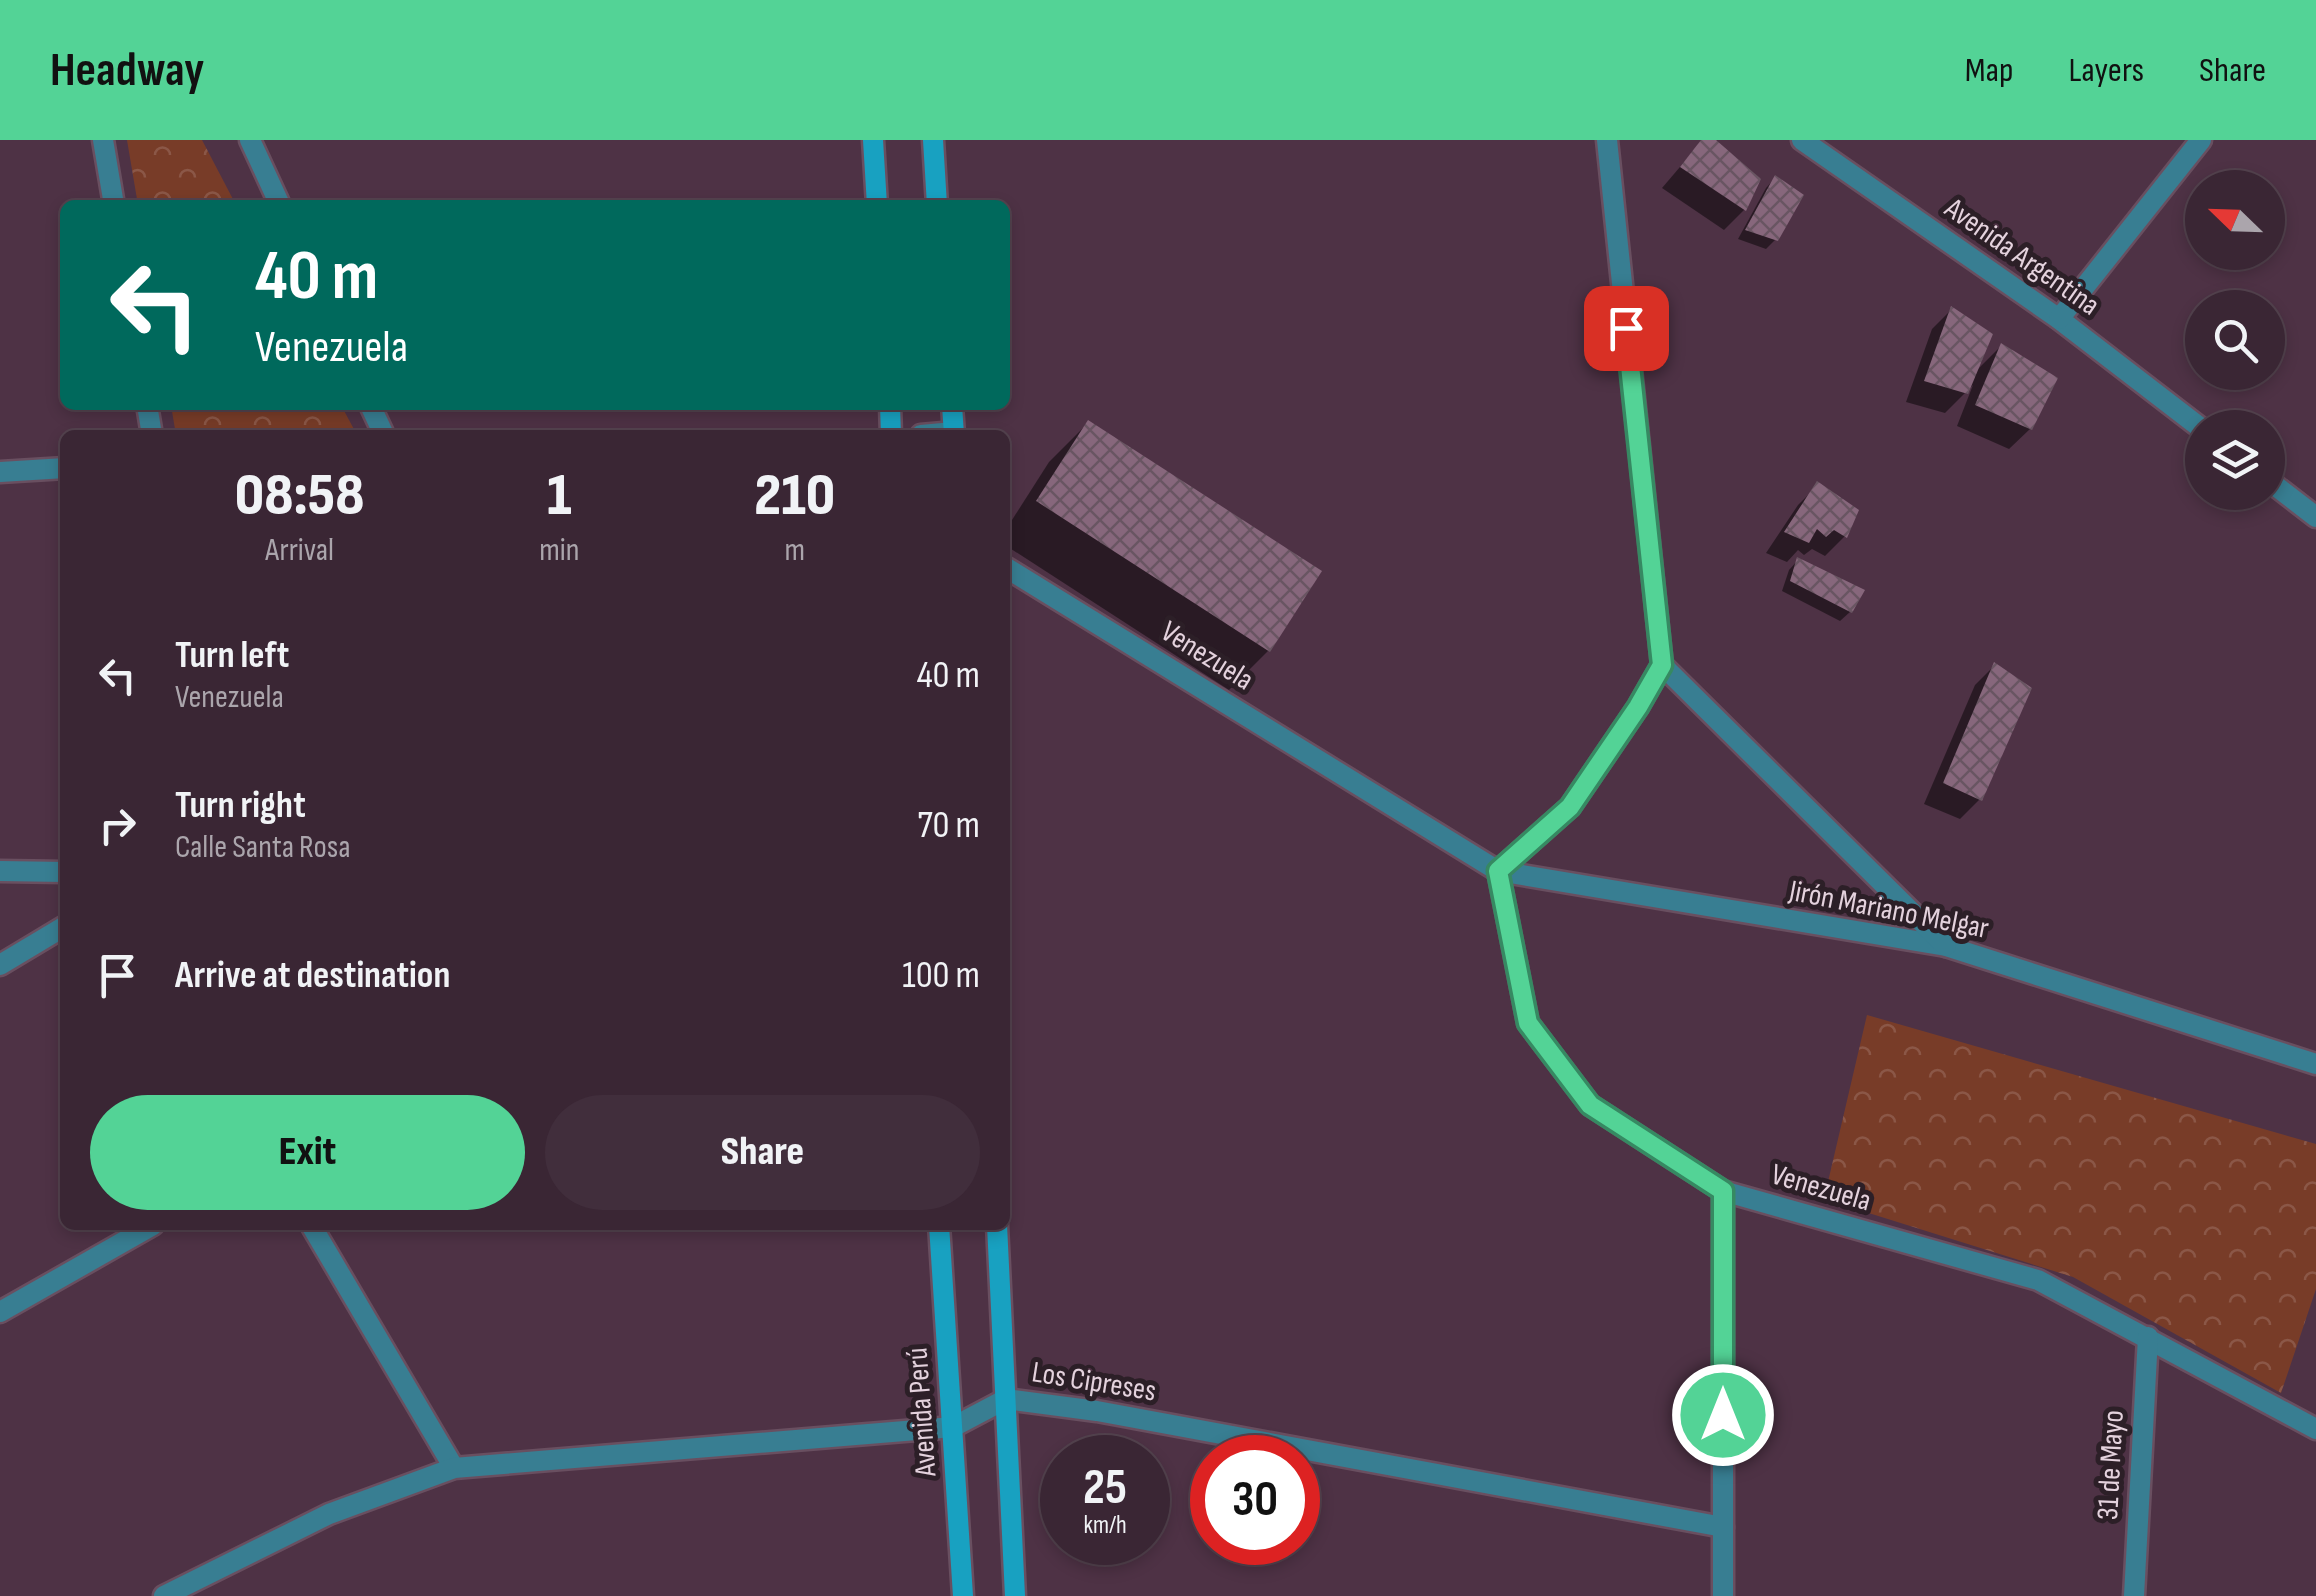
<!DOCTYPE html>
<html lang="en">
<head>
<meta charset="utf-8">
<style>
	:root { --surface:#3a2634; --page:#412e3c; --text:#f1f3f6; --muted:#aba5ac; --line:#54434f; --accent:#53d396 }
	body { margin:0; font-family:"Sofia Sans Condensed",sans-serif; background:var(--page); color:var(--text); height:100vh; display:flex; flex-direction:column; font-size:38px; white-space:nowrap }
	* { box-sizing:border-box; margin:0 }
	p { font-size:32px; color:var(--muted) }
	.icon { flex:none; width:55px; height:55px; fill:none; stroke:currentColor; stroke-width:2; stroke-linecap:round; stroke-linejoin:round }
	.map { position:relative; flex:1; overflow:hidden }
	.sheet { position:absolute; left:60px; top:290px; width:950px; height:800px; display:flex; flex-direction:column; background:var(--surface); border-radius:15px; box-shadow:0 5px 15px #0003,0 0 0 2px var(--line) }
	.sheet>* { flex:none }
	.top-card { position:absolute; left:60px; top:60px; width:950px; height:210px; border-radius:15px; box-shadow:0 5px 15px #0003,0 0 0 2px var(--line); background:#00695c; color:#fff; overflow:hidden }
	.needle { width:65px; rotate:293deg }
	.buttons { position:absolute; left:2185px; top:30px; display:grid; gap:20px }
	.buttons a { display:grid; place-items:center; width:100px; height:100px; border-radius:50%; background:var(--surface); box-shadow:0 5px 15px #0003,0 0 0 2px var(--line); font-size:50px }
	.speed { position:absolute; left:1040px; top:1295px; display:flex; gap:20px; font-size:50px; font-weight:700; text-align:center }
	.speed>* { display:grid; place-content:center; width:130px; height:130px; border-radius:50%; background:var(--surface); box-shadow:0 5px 15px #0003,0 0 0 2px var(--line); line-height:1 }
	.speed small { font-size:25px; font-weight:400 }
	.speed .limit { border:15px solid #d22; background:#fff; color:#111 }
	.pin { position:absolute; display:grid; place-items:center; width:85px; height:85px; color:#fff; margin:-42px; border-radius:20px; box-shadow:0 5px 15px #0006 }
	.me { position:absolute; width:110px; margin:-55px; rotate:0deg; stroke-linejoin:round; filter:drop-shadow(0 0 8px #0008) }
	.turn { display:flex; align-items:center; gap:35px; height:210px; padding:0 30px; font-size:45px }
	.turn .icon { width:130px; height:130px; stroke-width:2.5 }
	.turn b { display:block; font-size:70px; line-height:85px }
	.eta { display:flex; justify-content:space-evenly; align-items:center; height:170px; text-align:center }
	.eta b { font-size:60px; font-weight:800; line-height:70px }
	.action { display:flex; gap:20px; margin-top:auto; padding:20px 30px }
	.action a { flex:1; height:115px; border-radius:60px; background:var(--accent); color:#111; font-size:40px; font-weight:800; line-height:115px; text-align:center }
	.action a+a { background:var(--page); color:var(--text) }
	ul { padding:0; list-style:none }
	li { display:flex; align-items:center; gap:30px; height:150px; padding:0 30px }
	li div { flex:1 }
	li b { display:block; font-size:38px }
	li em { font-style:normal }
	header { display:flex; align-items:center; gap:60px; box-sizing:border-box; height:140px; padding:0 50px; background:var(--accent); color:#111 }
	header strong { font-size:48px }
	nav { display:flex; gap:55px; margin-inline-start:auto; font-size:35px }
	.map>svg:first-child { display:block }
	.park { fill:url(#park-crowns) }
	.shadow { fill:#0007 }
	.building { fill:url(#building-cross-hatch) }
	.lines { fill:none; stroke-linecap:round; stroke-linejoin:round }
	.lane-casing { stroke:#694f60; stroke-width:25 }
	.street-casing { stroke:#694f60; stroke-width:25 }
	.secondary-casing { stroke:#694f60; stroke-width:25 }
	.lane { stroke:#387e92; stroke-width:20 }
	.street { stroke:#387e92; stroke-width:20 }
	.secondary { stroke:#18a1c1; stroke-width:20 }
	.route-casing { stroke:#368962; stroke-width:25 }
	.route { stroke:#53d396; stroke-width:18 }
	.labels { text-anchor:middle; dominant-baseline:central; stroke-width:10; stroke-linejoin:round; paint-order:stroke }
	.street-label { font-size:30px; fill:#e4d2dd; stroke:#2c1f27 }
</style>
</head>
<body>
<header>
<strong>Headway</strong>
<nav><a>Map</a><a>Layers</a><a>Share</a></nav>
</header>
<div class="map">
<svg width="2316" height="1456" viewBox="0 0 2316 1456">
	<defs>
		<pattern id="park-crowns" width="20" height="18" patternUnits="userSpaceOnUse" patternTransform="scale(2.5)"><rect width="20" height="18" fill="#783c28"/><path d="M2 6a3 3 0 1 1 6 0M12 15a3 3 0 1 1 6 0" fill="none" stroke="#8b5747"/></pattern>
		<pattern id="building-cross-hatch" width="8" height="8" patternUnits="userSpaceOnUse" patternTransform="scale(2.5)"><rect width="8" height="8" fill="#87677c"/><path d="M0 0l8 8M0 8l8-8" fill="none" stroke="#695562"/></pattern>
	</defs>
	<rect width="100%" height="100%" fill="#4e3245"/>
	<g class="park">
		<polygon points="127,0 202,0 236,65 138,65"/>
		<polygon points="171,265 341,265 357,295 176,295"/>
		<polygon points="1867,875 2316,1004 2316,1149 2281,1253 2073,1137 1824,1059"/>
	</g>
	<g class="shadow">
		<polygon points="1703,0 1712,0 1758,40 1744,70 1724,90 1662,48"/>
		<polygon points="1775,38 1776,99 1766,109 1738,99 1766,48"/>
		<polygon points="1952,169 1974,233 2001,206 2030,289 2009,309 1957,286 1973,245 1945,273 1906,262 1932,189"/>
		<polygon points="1088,283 1318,431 1268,511 1229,550 1005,405 1005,391 1049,322"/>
		<polygon points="1818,345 1845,396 1825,416 1812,409 1804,415 1798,410 1787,422 1766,413 1798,365"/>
		<polygon points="1798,420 1850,472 1840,481 1782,451 1789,430"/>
		<polygon points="1995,525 1980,659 1960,679 1924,664 1975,545"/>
	</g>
	<g class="building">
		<polygon points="1701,0 1716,0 1761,39 1746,71 1680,27"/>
		<polygon points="1775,35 1804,55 1778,101 1745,90"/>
		<polygon points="1951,166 1993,194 1968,254 1924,241"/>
		<polygon points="2001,203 2058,238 2032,290 1975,265"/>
		<polygon points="1088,280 1322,431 1270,512 1036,361"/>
		<polygon points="1817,341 1859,370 1847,398 1834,390 1826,397 1817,389 1809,403 1784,392"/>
		<polygon points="1797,417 1865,450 1852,473 1790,441"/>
		<polygon points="1994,522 2032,548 1982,661 1943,643"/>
	</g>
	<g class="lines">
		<g class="lane-casing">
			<g id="lane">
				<polyline points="250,0 280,65"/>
				<polyline points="370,265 384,295"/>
			</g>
		</g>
		<g class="street-casing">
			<g id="street">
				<polyline points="103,0 114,65"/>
				<polyline points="1802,0 2059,179 2202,289"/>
				<polyline points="2059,179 2201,0"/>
				<polyline points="147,265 152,295"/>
				<polyline points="921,295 954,292"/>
				<polyline points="0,332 65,328"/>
				<polyline points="2268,340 2316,377"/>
				<polyline points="1005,427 1498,731 1946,806 2316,924"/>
				<polyline points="1662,525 1946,806"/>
				<polyline points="0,731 65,732"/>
				<polyline points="1498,731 1528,883 1590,965 1723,1051 2038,1140 2316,1289"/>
				<polyline points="1498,731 1570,667 1638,567 1662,525 1607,0"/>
				<polyline points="0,825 65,786"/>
				<polyline points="311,1085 454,1328"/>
				<polyline points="0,1172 153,1085"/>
				<polyline points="164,1456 329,1374 454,1328 953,1287 1006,1259 1097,1271 1723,1387"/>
				<polyline points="1723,1456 1723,1051"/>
				<polyline points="2134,1456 2148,1197"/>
			</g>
		</g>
		<g class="secondary-casing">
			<g id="secondary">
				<polyline points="873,0 877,65"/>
				<polyline points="933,0 937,65"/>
				<polyline points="890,265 891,295"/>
				<polyline points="952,265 954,295"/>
				<polyline points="939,1085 963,1456"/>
				<polyline points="997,1085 1015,1456"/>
			</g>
		</g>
		<use href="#lane" class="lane"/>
		<use href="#street" class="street"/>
		<use href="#secondary" class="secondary"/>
	</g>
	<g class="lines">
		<g class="route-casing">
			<polyline id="route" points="1626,188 1662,525 1638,567 1570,667 1498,731 1528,883 1590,965 1723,1051 1723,1275"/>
		</g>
		<use href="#route" class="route"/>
	</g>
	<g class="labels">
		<g class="street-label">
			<text transform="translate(2022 117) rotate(35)">Avenida Argentina</text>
			<text transform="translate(1207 516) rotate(32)">Venezuela</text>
			<text transform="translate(1889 770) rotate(11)">Jirón Mariano Melgar</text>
			<text transform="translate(1821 1048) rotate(16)">Venezuela</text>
			<text transform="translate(1094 1242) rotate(9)">Los Cipreses</text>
			<text transform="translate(922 1272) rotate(-94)">Avenida Perú</text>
			<text transform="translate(2111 1325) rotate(-87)">31 de Mayo</text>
		</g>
	</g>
</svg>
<div class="buttons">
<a><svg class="needle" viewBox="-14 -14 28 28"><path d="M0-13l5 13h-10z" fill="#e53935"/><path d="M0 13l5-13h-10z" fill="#aba5ac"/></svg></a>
<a><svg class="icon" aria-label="search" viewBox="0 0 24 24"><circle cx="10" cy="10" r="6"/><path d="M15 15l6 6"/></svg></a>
<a><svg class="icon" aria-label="layers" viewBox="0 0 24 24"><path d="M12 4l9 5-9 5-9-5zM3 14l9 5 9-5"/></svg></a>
</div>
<div class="speed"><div>25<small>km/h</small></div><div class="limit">30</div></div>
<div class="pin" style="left:1626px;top:188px;background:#d93025"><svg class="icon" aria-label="arrive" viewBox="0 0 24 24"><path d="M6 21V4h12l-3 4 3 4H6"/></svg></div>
<svg class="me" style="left:1723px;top:1275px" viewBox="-20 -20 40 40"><circle r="17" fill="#53d396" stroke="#fff" stroke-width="3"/><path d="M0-11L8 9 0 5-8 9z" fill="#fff"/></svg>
<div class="top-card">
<div class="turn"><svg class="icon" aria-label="left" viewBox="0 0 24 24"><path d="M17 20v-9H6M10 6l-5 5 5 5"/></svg><div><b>40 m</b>Venezuela</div></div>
</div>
<section class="sheet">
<div class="eta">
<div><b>08:58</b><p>Arrival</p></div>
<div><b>1</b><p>min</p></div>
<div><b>210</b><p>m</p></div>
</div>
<ul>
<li><svg class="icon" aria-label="left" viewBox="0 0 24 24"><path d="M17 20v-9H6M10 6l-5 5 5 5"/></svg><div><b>Turn left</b><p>Venezuela</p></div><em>40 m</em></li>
<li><svg class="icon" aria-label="right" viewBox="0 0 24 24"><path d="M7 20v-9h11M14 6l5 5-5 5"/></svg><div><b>Turn right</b><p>Calle Santa Rosa</p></div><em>70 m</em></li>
<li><svg class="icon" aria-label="arrive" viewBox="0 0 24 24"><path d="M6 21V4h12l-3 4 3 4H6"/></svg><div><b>Arrive at destination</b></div><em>100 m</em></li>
</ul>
<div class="action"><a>Exit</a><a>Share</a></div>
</section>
</div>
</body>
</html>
